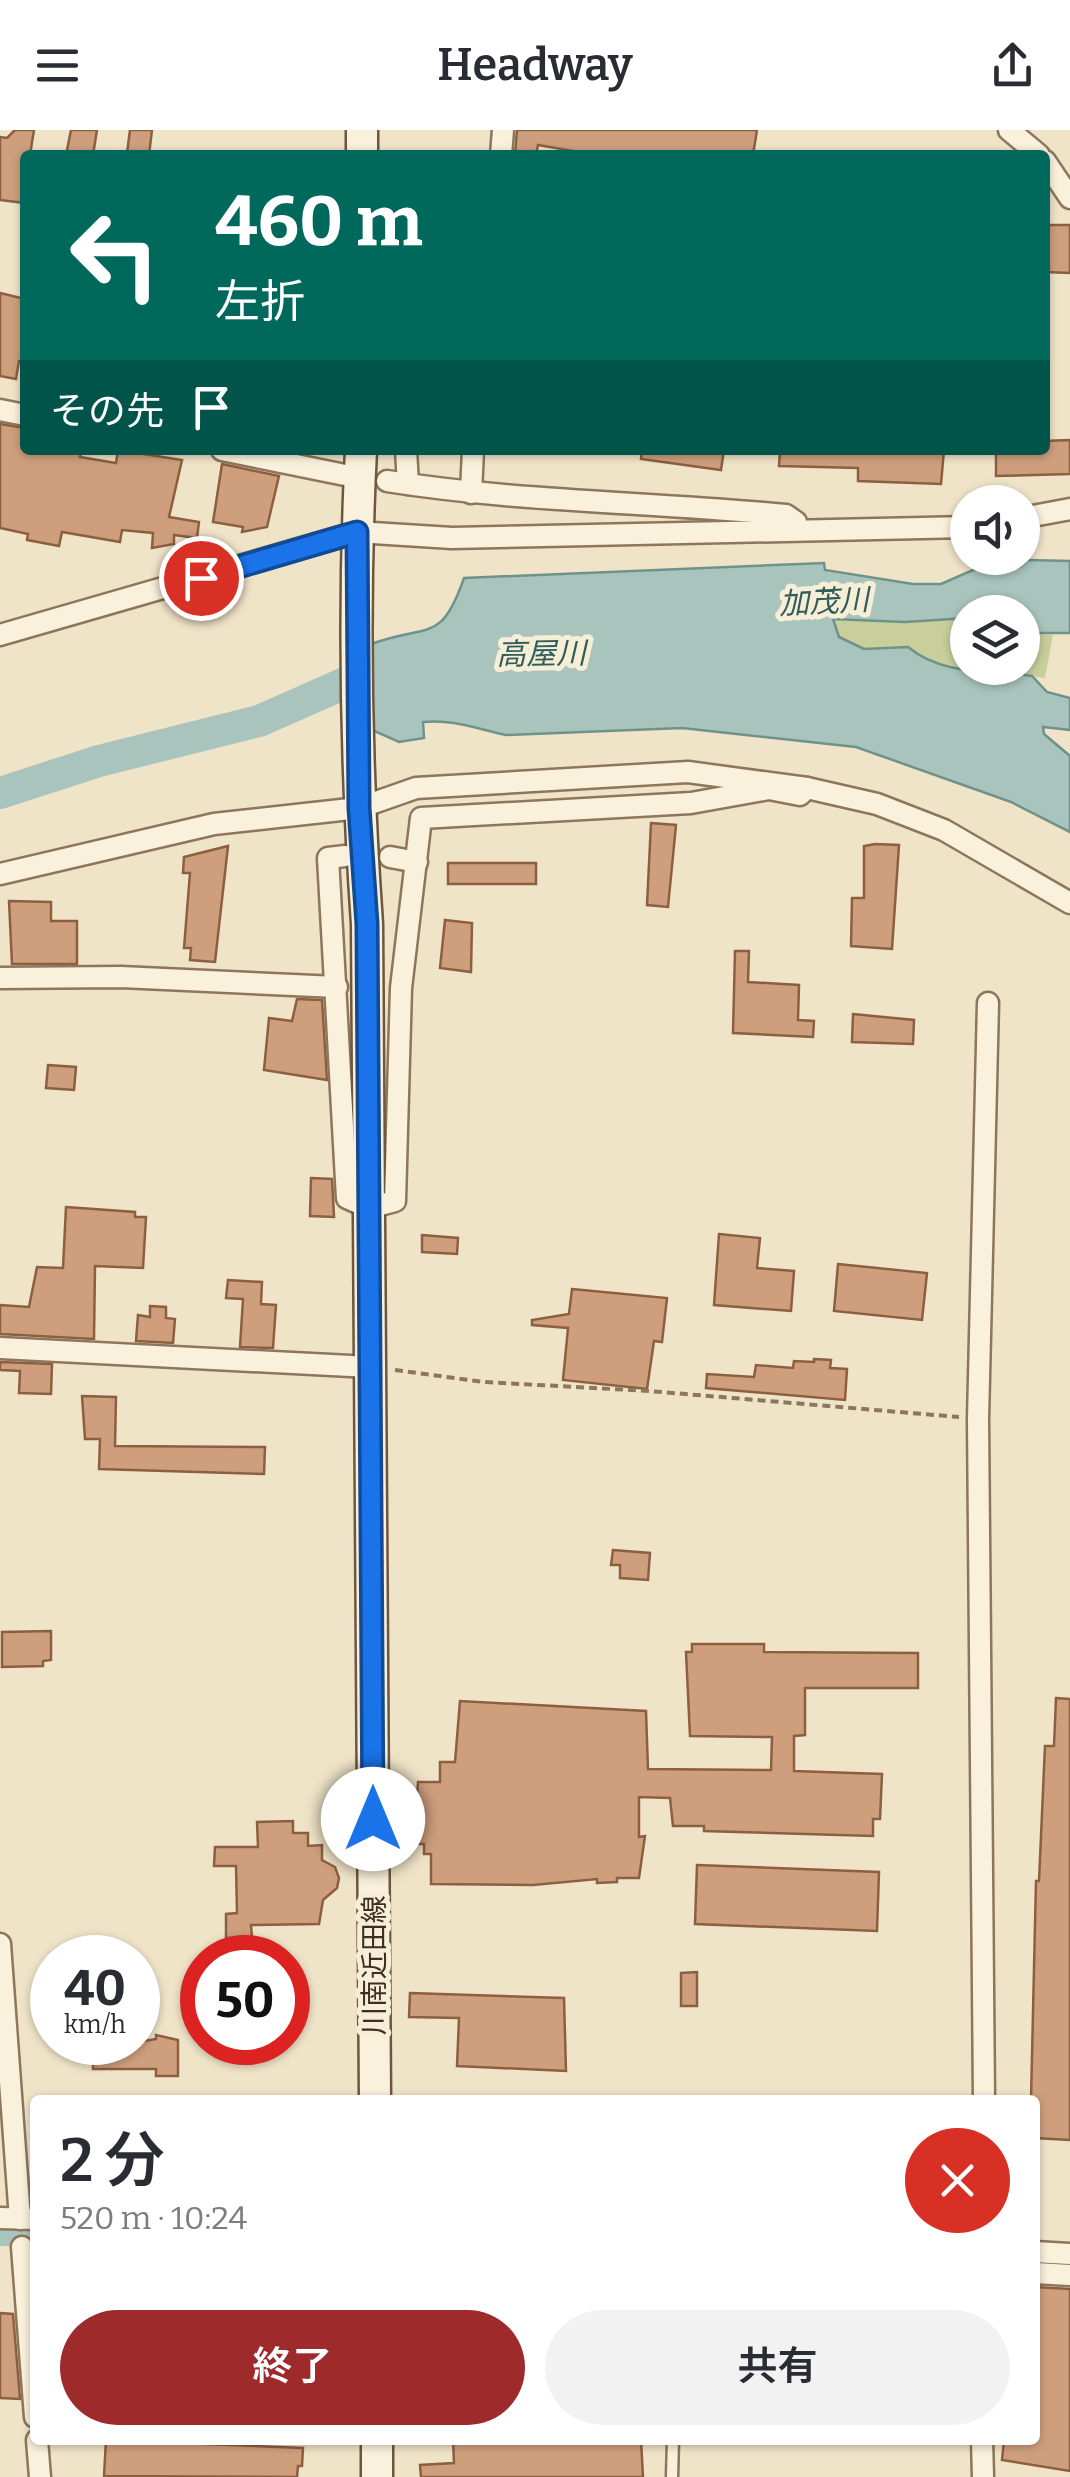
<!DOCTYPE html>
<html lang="ja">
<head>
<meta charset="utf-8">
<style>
	:root { --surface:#fff; --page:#f2f2f3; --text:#2b2b33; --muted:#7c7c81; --accent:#9e2a2b }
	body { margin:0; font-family:Bitter,"Noto Sans JP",serif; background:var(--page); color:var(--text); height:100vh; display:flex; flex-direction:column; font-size:38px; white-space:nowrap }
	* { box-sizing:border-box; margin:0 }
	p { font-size:32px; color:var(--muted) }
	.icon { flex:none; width:55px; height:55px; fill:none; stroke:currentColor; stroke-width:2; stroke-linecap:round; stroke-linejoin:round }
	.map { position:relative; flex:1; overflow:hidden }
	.side { position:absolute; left:30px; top:1965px; width:1010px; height:350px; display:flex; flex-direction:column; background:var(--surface); border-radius:10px; box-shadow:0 2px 8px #0004 }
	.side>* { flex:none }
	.banner { position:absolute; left:20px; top:20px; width:1030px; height:305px; border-radius:10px; box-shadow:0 2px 8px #0004; background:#00695c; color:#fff; overflow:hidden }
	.fabs { position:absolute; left:950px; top:355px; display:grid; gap:20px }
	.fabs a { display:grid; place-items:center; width:90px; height:90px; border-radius:50%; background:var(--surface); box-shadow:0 2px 8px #0004; font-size:50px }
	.speed { position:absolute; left:30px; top:1805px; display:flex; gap:20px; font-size:50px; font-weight:700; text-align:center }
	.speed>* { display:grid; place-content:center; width:130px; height:130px; border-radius:50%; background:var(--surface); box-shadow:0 2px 8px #0004; line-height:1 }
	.speed small { font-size:25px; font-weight:400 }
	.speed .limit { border:15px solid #d22; background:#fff; color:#111 }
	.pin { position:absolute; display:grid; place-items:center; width:85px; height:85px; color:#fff; margin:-42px; border:5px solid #fff; border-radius:50%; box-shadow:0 2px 10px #0007 }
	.me { position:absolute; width:110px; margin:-55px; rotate:0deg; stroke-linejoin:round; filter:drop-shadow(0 0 8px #0008) }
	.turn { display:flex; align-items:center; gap:35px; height:210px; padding:0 30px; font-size:45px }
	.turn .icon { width:130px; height:130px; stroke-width:2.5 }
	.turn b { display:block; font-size:70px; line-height:85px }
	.then { display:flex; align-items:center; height:95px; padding:0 30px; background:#0003; gap:20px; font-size:38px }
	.round { display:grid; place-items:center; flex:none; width:105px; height:105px; border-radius:52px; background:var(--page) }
	.overview { display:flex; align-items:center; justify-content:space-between; height:170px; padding:0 30px }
	h1 { font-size:60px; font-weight:600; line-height:75px }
	.cta { display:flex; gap:20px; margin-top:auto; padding:20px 30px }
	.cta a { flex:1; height:115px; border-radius:60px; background:var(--accent); color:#fff; font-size:40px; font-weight:600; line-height:115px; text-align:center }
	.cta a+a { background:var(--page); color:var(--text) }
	header { display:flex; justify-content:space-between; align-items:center; height:130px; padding:0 30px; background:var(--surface); font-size:45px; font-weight:600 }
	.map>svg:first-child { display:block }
	.green { fill:#c9cf9b }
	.water { fill:#a9c4bc; stroke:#6f938a; stroke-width:2.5 }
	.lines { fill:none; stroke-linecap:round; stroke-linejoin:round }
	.river { stroke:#a9c4bc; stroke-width:32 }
	.building { fill:#cf9f7d; stroke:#8d5f41; stroke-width:2.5 }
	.service-casing { stroke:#8d765c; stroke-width:15 }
	.minor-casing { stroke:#8d765c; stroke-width:25 }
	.secondary-casing { stroke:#6f573f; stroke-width:35 }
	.path { stroke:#8d765c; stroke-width:4; stroke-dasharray:8 5; stroke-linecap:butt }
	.service { stroke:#faf1dc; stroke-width:10 }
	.minor { stroke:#faf1dc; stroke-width:20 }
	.secondary { stroke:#faf1dc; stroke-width:30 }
	.route-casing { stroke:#114b97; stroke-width:25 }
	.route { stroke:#1a73e8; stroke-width:18 }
	.labels { text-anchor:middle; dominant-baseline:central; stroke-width:10; stroke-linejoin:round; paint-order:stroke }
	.street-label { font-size:28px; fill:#3d2e20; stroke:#f7eed8 }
	.water-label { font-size:30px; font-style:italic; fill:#2f5d5a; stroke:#f7eed8 }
</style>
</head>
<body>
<header><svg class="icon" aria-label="menu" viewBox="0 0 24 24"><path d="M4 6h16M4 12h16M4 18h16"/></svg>Headway<svg class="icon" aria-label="share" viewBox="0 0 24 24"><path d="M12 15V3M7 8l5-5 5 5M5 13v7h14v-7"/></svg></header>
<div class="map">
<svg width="1070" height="2347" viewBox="0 0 1070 2347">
	<rect width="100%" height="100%" fill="#f0e4c8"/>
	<path class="green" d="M833,488L905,492L967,488L968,538H1022L1023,503L1053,505L1045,548C999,541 946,548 907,517L864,519L839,507Z"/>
	<path class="water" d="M1028,430L1070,431V503H1023L1022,482H968L967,488L905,492L833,489L839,507L864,519L908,517C943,546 989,540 1032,546L1047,562L1070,568V600L1043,597L1044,604L1070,626V702L1011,672L856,617L682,598L506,605C476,599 455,589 423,592L424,608L399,612L372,600L371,514C430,493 441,514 464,448L824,433L825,440L913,454H941L973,440L1021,436Z"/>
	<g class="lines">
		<g class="river">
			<polyline points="0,663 99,631 259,591 379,538"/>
			<polyline points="0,2100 35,2101"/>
		</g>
	</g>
	<g class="building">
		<polygon points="15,0 34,0 30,25 25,25 25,73 0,70 0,7 7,8"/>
		<polygon points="71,0 97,0 93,25 66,25"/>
		<polygon points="130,0 152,0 149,25 127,23"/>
		<polygon points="517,0 757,0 753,25 596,25 538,15 536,25 515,25"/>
		<polygon points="1047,95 1070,95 1070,143 1045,142"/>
		<polygon points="0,163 25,169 25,232 19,231 16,249 0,246"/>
		<polygon points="0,294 25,298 25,320 82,320 80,327 116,333 118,320 182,330 169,387 199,392 197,408 174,405 174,414 152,418 153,403 122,400 120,412 62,402 59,416 27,410 28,404 0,398"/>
		<polygon points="1070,310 1070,344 996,346 996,320 1045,320 1045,311"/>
		<polygon points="642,320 724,320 721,340 641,329"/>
		<polygon points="780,320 944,320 941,354 858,351 858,338 779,336"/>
		<polygon points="222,334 279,346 267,397 242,402 243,397 213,392"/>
		<polygon points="651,693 676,695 668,777 647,775"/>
		<polygon points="875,714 899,715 892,819 851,816 852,768 864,768 864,716"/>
		<polygon points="228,716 215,832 190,830 191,818 184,818 190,743 183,743 184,727"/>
		<rect x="448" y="733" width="88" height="21"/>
		<polygon points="9,771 51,772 51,791 77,791 77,834 12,834"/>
		<polygon points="445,790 472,793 471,842 440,838"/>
		<polygon points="735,821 749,821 748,852 799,855 798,890 814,891 813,907 733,903"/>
		<polygon points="297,869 322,870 327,950 264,940 269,888 292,891"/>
		<polygon points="853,884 914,890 913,914 852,912"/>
		<polygon points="48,935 76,937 74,960 46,958"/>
		<polygon points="311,1048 332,1049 334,1087 310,1086"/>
		<polygon points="66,1077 135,1082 135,1087 146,1087 143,1138 95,1136 94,1209 0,1204 0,1175 29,1177 37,1137 63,1138"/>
		<polygon points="719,1104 760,1108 757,1138 794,1141 791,1181 714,1175"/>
		<polygon points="422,1105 458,1108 457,1124 422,1122"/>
		<polygon points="838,1134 927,1143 922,1190 834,1181"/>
		<polygon points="228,1150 262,1152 261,1174 276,1175 273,1218 240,1217 243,1169 226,1168"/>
		<polygon points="572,1159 667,1168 662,1212 654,1211 647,1259 563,1250 568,1198 532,1195 532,1190 569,1184"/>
		<polygon points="150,1176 166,1177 166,1188 175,1189 173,1213 136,1211 138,1185 150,1187"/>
		<polygon points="814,1229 831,1230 830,1238 847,1239 845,1270 706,1258 707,1244 754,1247 756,1235 793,1238 794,1231 814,1232"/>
		<polygon points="0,1232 52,1234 51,1264 19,1263 20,1241 0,1240"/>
		<polygon points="82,1266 116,1267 115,1316 265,1317 264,1344 99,1339 100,1309 85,1309"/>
		<polygon points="613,1420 650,1423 648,1450 620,1448 620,1435 611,1435"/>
		<polygon points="51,1501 51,1530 43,1531 43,1536 2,1537 2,1502"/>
		<polygon points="692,1514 764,1514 764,1522 918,1523 918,1558 805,1558 805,1605 794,1606 794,1641 882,1644 880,1689 873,1689 873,1706 704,1701 704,1696 673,1696 670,1668 639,1667 639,1707 645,1706 639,1748 617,1748 617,1752 597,1753 597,1749 533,1755 431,1754 431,1724 424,1724 424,1714 407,1714 408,1667 417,1667 418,1652 440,1652 440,1632 455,1632 460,1571 646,1581 648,1639 771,1640 772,1607 690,1606 686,1522 692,1522"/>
		<polygon points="1056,1568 1070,1569 1070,2010 1035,2008 1035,1970 1031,1970 1036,1751 1039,1751 1045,1616 1054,1616"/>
		<polygon points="293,1691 293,1703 308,1703 308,1716 322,1715 322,1730 335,1737 339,1748 337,1758 323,1770 319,1794 251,1795 252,1808 226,1808 226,1784 237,1783 236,1736 214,1736 215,1717 258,1717 257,1692"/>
		<polygon points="697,1735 879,1742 877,1801 695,1794"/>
		<polygon points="697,1842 697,1876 681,1876 681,1843"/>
		<polygon points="410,1863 564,1868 566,1941 457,1936 459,1888 409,1887"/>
		<polygon points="156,1905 178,1910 178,1946 156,1946 156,1939 93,1939 93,1912 138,1912 156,1909"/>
		<polygon points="1035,2157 1070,2159 1070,2341 1002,2330 1004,2310 1035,2310"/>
		<polygon points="0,2183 13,2184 20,2269 0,2268"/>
		<polygon points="106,2310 303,2318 302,2336 298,2336 297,2347 104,2346"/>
		<polygon points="453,2310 641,2310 643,2347 421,2347 420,2335 454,2333"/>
	</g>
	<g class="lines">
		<g class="service-casing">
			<polyline id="service" points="672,2347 673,2310"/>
		</g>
		<g class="minor-casing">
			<g id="minor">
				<polyline points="1009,0 1039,25"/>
				<polyline points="501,25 503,0"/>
				<polyline points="1045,31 1070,68"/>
				<polyline points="0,280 25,285"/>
				<polyline points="222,320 345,345"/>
				<polyline points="406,320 408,354"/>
				<path d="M387,351C519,372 654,372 786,385L796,392"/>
				<polyline points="471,363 473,320"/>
				<polyline points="1022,388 1070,379"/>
				<polyline points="0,505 357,402 452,408 968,397"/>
				<polyline points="345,726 328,728 347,1068 369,1078 395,1071 401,858 421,688 691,673 769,659 800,665 807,658"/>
				<polyline points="390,727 417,732"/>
				<polyline points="0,744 214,694 359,678 416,658 688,642 807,658 877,674 944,700 1070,773"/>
				<polyline points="0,848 121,847 337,857"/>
				<polyline points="0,1218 370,1237"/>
				<polyline points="0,1814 20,2089"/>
				<polyline points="984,1970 978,1289 988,873"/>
				<polyline points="0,2088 35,2089"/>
				<polyline points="22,2117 35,2287"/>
				<polyline points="1035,2122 1070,2124"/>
				<polyline points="1035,2143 1070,2145"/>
				<polyline points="37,2310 40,2347"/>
				<polyline points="982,2310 983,2347"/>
			</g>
		</g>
		<g class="secondary-casing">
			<g id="secondary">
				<polyline points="362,0 362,25"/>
				<path d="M361,320C353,478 356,637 367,794L375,1970"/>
				<polyline points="377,2310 377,2347"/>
			</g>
		</g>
		<polyline class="path" points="395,1240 484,1252 649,1261 959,1287"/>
		<use href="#service" class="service"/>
		<use href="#minor" class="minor"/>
		<use href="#secondary" class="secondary"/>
	</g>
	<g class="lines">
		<g class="route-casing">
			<polyline id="route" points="201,448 357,402 359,678 367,794 373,1689"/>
		</g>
		<use href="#route" class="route"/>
	</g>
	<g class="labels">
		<g class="street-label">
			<text transform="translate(374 1835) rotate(-90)">川南近田線</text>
		</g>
		<g class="water-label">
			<text transform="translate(824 472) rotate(-3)">加茂川</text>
			<text transform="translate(541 524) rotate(-1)">高屋川</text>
		</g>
	</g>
</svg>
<div class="fabs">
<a><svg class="icon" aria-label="sound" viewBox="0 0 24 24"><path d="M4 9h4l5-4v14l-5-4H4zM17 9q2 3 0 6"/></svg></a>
<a><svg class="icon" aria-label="layers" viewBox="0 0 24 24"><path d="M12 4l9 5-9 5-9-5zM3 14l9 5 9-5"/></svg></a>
</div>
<div class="speed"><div>40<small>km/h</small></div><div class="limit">50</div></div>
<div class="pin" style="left:201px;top:448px;background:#d93025"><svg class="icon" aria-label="arrive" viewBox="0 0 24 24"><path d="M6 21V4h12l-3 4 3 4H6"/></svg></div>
<svg class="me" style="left:373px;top:1689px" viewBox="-20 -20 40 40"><circle r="19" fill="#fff"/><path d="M0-13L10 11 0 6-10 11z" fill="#1a73e8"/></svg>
<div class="banner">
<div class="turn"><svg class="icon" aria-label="left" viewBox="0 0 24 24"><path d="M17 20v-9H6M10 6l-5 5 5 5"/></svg><div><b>460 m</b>左折</div></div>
<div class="then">その先<svg class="icon" aria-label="arrive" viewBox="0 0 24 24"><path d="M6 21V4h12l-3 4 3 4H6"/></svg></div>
</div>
<section class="side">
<div class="overview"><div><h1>2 分</h1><p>520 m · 10:24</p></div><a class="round" style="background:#d93025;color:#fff"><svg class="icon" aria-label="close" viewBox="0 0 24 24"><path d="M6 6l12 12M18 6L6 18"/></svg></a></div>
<div class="cta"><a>終了</a><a>共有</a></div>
</section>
</div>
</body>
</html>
